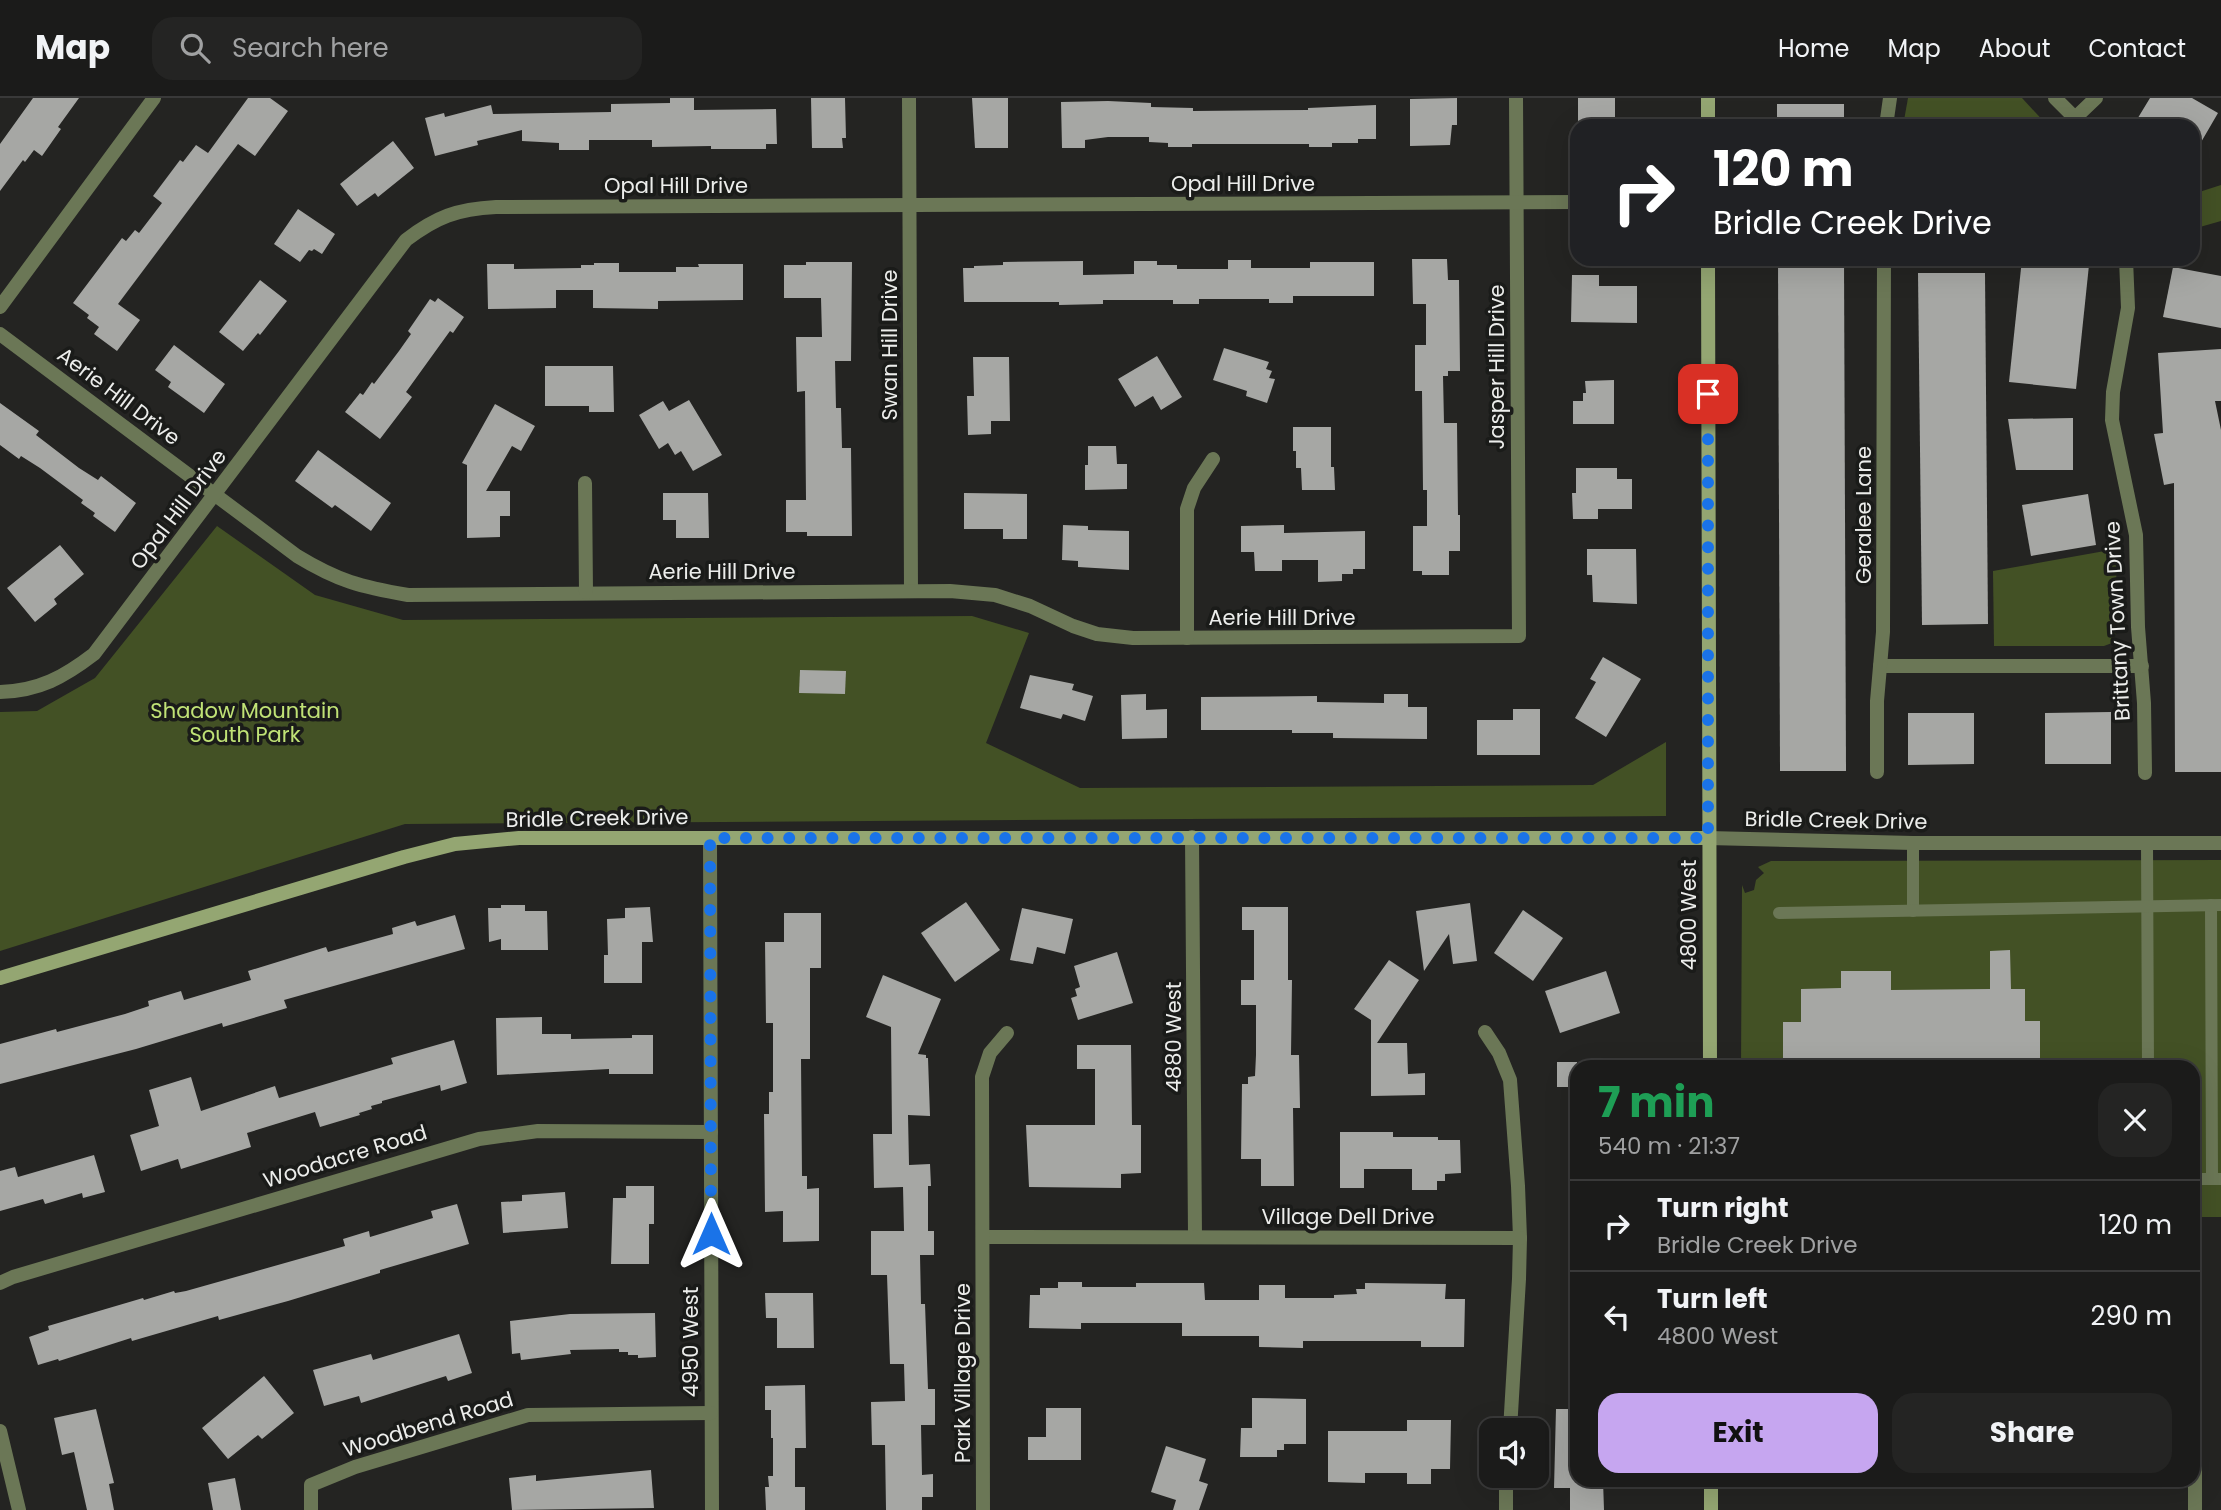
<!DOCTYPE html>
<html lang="en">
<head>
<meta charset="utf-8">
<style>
	:root { --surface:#1b1b1a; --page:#242423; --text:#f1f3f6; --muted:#a0a1a2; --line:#393939; --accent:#c6a6f0 }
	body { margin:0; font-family:Poppins,sans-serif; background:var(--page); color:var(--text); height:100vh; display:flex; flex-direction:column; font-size:26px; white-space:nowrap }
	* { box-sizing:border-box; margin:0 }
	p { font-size:23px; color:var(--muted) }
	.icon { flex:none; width:38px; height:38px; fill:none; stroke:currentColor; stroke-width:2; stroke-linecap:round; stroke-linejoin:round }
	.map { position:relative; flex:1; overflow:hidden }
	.details { position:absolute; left:1570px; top:962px; width:630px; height:427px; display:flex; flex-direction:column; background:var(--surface); border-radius:21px; box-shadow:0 7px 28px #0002,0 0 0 2px var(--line) }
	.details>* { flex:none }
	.top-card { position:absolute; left:1570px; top:21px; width:630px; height:147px; border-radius:21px; box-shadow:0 7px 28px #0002,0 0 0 2px var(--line); background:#202124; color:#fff; overflow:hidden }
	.tools { position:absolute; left:1479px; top:1320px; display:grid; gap:14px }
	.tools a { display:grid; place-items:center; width:70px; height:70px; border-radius:14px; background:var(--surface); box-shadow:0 7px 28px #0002,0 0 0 2px var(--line); font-size:35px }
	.pin { position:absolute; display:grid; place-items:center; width:60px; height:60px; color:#fff; margin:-30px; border-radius:14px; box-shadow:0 4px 10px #0006 }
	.me { position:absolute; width:77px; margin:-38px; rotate:0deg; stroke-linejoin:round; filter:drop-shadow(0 0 5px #0008) }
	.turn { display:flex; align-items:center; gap:24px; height:147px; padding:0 28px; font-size:32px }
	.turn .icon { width:91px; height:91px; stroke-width:2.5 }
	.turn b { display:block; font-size:49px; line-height:60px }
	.round { display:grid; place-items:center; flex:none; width:74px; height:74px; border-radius:21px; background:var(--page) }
	.head { display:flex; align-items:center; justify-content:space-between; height:119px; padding:0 28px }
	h1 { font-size:42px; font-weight:700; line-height:52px; color:#1e9e55 }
	.button { display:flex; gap:14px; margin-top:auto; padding:14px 28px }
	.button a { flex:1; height:80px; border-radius:21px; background:var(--accent); color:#111; font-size:28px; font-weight:700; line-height:80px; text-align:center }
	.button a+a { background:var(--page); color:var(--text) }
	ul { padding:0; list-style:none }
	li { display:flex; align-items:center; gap:21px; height:91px; padding:0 28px; border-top:2px solid var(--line) }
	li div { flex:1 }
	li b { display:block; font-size:26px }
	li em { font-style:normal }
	header { display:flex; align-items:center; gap:42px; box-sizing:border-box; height:98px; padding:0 35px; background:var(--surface); border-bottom:2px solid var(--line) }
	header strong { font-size:33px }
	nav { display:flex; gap:38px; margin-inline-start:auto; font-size:24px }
	.search { width:490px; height:63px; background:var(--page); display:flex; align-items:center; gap:18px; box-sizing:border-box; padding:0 24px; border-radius:21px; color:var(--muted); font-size:26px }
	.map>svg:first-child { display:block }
	.green { fill:#435125 }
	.building { fill:#a6a7a4 }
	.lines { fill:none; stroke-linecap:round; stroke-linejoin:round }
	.lane { stroke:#6b7756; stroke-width:12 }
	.street { stroke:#6b7756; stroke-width:14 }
	.secondary { stroke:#94a672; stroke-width:14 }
	.route { stroke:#1a73e8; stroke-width:12; stroke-dasharray:0 21.6 }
	.labels { text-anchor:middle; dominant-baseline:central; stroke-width:7; stroke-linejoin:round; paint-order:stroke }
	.street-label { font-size:21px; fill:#ecedeb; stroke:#1a1b19 }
	.park-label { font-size:21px; fill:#c0e276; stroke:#1a1b19 }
</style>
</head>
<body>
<header>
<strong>Map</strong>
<div class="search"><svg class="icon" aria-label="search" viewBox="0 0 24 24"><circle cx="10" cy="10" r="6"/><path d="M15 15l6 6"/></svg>Search here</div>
<nav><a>Home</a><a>Map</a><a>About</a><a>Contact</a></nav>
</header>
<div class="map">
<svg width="2221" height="1412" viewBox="0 0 2221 1412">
	<rect width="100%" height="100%" fill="#242422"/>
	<g class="green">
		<polygon points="1908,0 2022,0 2048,28 1903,28"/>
		<polygon points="2221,87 2221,123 2193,131 2193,96"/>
		<polygon points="1902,161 2001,161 1985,169 1902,167"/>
		<polygon points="217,428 315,497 403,522 972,518 1029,535 986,645 1080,690 1593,687 1666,644 1666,718 405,726 0,853 0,614 37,613 95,580"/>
		<polygon points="2116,451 2117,533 2112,545 2104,548 1994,548 1993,473"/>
		<polygon points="2221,762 2221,1119 2193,1119 2193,970 1741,970 1742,787 1745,795 1754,792 1756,782 1764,775 1758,769 1771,763"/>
	</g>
	<g class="building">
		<polygon points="33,0 79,0 58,29 61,31 42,58 34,52 25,64 23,62 0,93 0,46"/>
		<polygon points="248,0 270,0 288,13 255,58 238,46 118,206 140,222 117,253 94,236 99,229 87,220 89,217 73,205 122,140 126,143 135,132 139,135 162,105 153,98 180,62 183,64 196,47 208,55"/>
		<polygon points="670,0 694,0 694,12 776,11 777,46 766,46 766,51 711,51 711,48 652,49 652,42 589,42 589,52 559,52 559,45 522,43 522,32 477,43 478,47 435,58 425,20 444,15 445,19 491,7 493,16 611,14 611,6 670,5"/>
		<polygon points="811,0 845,0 846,40 842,40 843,50 812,50"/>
		<polygon points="972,0 1008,0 1008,50 975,50"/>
		<polygon points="1457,0 1457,27 1452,27 1450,47 1410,48 1410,1"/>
		<rect x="1578" y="0" width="37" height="28"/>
		<polygon points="2150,0 2192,0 2218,15 2193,58 2193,28 2133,28"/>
		<polygon points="1108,3 1151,5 1151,9 1193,10 1193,13 1308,12 1308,10 1376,7 1376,41 1358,41 1358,45 1332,45 1332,49 1309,49 1309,46 1192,46 1192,49 1168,49 1168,45 1149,44 1149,39 1108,39 1085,42 1085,50 1062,50 1061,4"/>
		<rect x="1777" y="6" width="67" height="22"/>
		<polygon points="393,43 414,70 378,99 375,95 357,108 340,86"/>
		<polygon points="298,111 335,136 322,156 314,151 312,153 309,152 300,164 274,146"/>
		<polygon points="1412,161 1447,161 1448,182 1459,182 1460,273 1448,273 1448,278 1443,278 1444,325 1457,325 1458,417 1460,417 1460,453 1449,453 1449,477 1422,477 1422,473 1413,473 1413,428 1427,428 1427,392 1423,392 1422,293 1415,293 1415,247 1426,247 1426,206 1413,206"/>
		<polygon points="1778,161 1844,161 1846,673 1780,673"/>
		<polygon points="2022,161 2089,167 2076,291 2009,284"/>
		<polygon points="1228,162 1251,162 1251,170 1310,170 1310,164 1374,164 1374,198 1293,198 1293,205 1269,205 1269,201 1199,201 1199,206 1173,206 1173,202 1103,202 1103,206 1059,207 1059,204 964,204 963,170 974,170 974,168 1003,167 1003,164 1083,163 1083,177 1134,176 1134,163 1157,163 1157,167 1177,167 1177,171 1228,171"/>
		<polygon points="806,164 852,164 851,263 835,263 836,310 841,310 842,350 851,350 852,438 807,438 807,434 786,434 786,402 806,402 805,293 797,294 796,239 822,239 821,200 784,200 784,167 806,167"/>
		<polygon points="594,165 619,165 619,174 676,174 676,169 699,169 698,166 743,166 743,202 658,203 658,211 593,210 593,192 556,192 556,210 488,211 487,166 514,166 514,171 581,170 581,167 594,167"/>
		<polygon points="2173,169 2221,178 2221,230 2163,219"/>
		<polygon points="1918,175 1985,175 1988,526 1922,527"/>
		<polygon points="1572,177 1599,177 1599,188 1637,188 1637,225 1571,224"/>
		<polygon points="260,182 287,203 260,237 258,235 243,253 219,234"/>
		<polygon points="438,200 464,219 453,235 450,233 406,294 412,299 380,341 345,314 360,295 363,297 372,284 374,286 399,253 411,236 408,233 430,201 435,204"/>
		<polygon points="174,247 225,286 204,315 168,289 171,284 155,272"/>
		<polygon points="1224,250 1269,264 1266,271 1272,273 1269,280 1275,281 1267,305 1246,298 1247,293 1213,282"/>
		<polygon points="2221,251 2221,303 2215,303 2221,332 2221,674 2175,674 2174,385 2164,387 2154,336 2163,335 2158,255"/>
		<polygon points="1157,258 1182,299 1161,312 1153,298 1135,309 1118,281"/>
		<polygon points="973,259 1009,259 1010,323 991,323 991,336 968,337 967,298 974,298"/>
		<polygon points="545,268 613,268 614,314 589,314 589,308 545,308"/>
		<polygon points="1614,282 1614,326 1573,326 1573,303 1583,303 1583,295 1586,295 1585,283"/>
		<polygon points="689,302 722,357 693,373 681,353 675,357 668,345 659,351 639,317 663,303 669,313"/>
		<polygon points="0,305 39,333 36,337 79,370 98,382 101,378 136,405 115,434 93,418 95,415 81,405 83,402 40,370 21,358 19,361 0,347"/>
		<polygon points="495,306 535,328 521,353 512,348 486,393 510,393 510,418 500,418 500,439 467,440 467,367 462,365"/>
		<polygon points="2073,320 2073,372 2016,372 2008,321"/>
		<polygon points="1293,329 1331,329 1331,369 1334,369 1335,392 1302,392 1301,370 1296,370 1296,353 1293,353"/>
		<polygon points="1088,348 1116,348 1117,366 1127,366 1127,391 1085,392 1085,367 1088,367"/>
		<polygon points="318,352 391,405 371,433 335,407 332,410 295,383"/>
		<polygon points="1576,370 1617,370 1617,381 1632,381 1632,411 1598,411 1598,421 1573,421 1572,395 1576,395"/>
		<polygon points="663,395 708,395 709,440 676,440 676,422 663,422"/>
		<polygon points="964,395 1027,396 1027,441 1003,441 1003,431 964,431"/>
		<polygon points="2088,396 2096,447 2031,458 2022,407"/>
		<polygon points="1063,427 1088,428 1088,432 1129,433 1129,472 1078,469 1078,463 1062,462"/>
		<polygon points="1284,427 1284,435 1365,433 1365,471 1353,471 1353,476 1342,476 1342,483 1318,484 1318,462 1282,462 1282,473 1255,473 1254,454 1241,454 1241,428"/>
		<polygon points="60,447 84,476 54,501 57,506 35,524 7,490"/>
		<polygon points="1587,451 1636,451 1637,506 1593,504 1592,477 1587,477"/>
		<polygon points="1603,559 1641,581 1606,639 1575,620 1596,584 1590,581"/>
		<polygon points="800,572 846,573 845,596 799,595"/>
		<polygon points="1030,577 1074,586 1072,592 1093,598 1085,623 1063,616 1061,621 1020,610"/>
		<polygon points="1146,596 1146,612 1167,611 1167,640 1122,641 1121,597"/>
		<polygon points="1384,596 1408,596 1408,609 1427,609 1427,641 1333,640 1333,635 1292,635 1292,632 1201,632 1201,599 1317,598 1317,604 1384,605"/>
		<polygon points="1513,611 1540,611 1540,657 1477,657 1477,622 1513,622"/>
		<polygon points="2111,614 2111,666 2045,666 2045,615"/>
		<polygon points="1908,615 1974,615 1974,666 1908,667"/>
		<polygon points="966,804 1000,852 955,884 921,835"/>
		<polygon points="1470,805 1477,863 1453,866 1449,836 1424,873 1416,813"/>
		<polygon points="501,807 525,807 525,813 547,813 548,852 501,852 501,841 489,844 488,810 501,810"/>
		<polygon points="650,809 653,844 642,844 642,885 604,885 604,857 608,857 607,821 625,820 625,810"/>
		<polygon points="1242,809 1288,809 1288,882 1292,882 1291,957 1299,957 1300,1010 1293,1010 1294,1088 1261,1088 1261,1061 1241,1061 1242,986 1248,986 1248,979 1255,978 1256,957 1256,907 1241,907 1241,882 1254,882 1254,832 1242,832"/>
		<polygon points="1022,810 1073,821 1065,856 1037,849 1033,866 1010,862"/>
		<polygon points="1523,812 1563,840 1533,883 1494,855"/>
		<polygon points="784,815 821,815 821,870 810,870 810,961 801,961 802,1078 807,1078 807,1091 819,1090 819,1143 783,1144 783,1113 765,1114 764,1016 769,1016 769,994 773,994 773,925 766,925 765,844 784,844"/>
		<polygon points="455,817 465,851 284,902 287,910 223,929 222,925 136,951 0,986 0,946 56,931 57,934 125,916 149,908 148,903 181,893 184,902 251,882 248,873 326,849 328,854 393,836 392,830 415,823 417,828"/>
		<polygon points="2010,852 2011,891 2025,891 2025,923 2040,923 2040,970 1783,970 1783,924 1801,924 1801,891 1841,890 1841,873 1891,873 1891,892 1990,891 1990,853"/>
		<polygon points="1117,854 1133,905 1078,922 1071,900 1077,898 1075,891 1080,889 1074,868"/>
		<polygon points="1389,862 1419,882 1377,945 1407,945 1408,976 1425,975 1425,997 1371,998 1371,922 1354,911"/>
		<polygon points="1606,873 1620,915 1560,935 1545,893"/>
		<polygon points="883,877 941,901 918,956 926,957 926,960 928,960 930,1018 908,1017 909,1067 930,1066 931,1088 928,1088 928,1133 934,1133 934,1157 920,1157 921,1206 925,1206 928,1291 935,1291 935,1327 921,1327 922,1377 933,1376 933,1399 922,1399 922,1412 886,1412 885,1347 872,1347 871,1304 905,1303 904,1266 890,1266 887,1177 871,1177 871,1133 904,1133 903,1089 874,1090 873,1036 892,1036 891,929 866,919"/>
		<polygon points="542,919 542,936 571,936 571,941 632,940 632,937 653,937 653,976 609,976 609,971 497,977 496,920"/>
		<polygon points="454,942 467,985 441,993 440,987 382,1003 382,1005 371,1008 372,1011 359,1015 360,1017 320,1029 315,1014 247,1035 251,1049 181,1071 178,1061 141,1073 130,1037 159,1028 149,992 191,979 201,1013 275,988 279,1000 393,966 391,960"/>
		<polygon points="1077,947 1131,947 1132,1027 1141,1027 1141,1075 1121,1076 1121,1090 1029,1089 1026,1027 1095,1027 1095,971 1077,971"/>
		<rect x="1557" y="964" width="20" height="25"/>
		<polygon points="1340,1034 1393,1034 1393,1039 1438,1039 1438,1042 1460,1042 1461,1075 1445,1076 1445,1083 1437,1083 1437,1092 1412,1092 1412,1071 1364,1071 1364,1090 1340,1090"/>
		<polygon points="94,1057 105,1094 83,1100 82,1095 45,1106 43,1101 0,1113 0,1073 15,1069 18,1079"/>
		<polygon points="626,1088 654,1088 654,1126 649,1126 649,1166 611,1166 613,1100 626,1100"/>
		<polygon points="565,1094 568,1130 503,1135 501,1104 522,1103 522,1097"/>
		<polygon points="457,1106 469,1146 380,1172 380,1175 288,1203 219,1222 218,1218 132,1243 131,1240 59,1263 58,1261 38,1267 29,1239 49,1232 48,1228 143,1200 144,1202 174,1193 175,1195 186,1193 345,1148 343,1141 369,1133 370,1139 433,1120 431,1113"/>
		<polygon points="1058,1184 1082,1184 1082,1189 1136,1189 1136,1185 1204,1185 1205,1202 1259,1202 1259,1187 1285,1187 1285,1200 1334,1200 1334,1197 1357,1196 1356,1191 1365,1191 1365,1185 1446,1186 1445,1201 1465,1201 1464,1249 1421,1249 1421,1243 1303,1243 1303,1250 1259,1249 1259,1238 1182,1238 1182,1225 1081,1225 1081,1231 1029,1230 1030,1197 1040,1197 1040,1190 1058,1190"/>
		<polygon points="765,1195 813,1195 814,1250 777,1250 777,1220 766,1220"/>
		<polygon points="655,1215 656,1259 638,1260 638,1257 628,1257 628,1254 619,1254 619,1251 570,1252 571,1256 521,1262 520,1255 512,1256 510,1223 570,1216"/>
		<polygon points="459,1236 472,1275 448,1283 446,1278 361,1305 359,1298 324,1308 313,1272 371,1256 373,1262"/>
		<polygon points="264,1278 294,1315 262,1341 258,1337 228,1361 202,1330"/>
		<polygon points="805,1287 806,1350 795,1350 795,1389 805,1389 805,1412 766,1412 765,1389 769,1389 768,1378 773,1378 773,1340 771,1340 771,1312 765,1312 765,1288"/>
		<polygon points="1252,1300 1306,1301 1306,1346 1284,1346 1284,1352 1277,1352 1277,1359 1240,1359 1241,1330 1252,1330"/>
		<polygon points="1046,1310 1081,1310 1081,1362 1028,1362 1028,1339 1046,1339"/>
		<polygon points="96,1311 114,1385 109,1386 114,1412 87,1412 74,1354 62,1357 54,1320"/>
		<polygon points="1556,1311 1577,1311 1577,1382 1603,1382 1604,1412 1570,1412 1570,1390 1554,1390"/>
		<polygon points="1407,1322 1451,1322 1450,1371 1431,1371 1431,1386 1407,1386 1407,1375 1365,1375 1365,1385 1328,1384 1328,1333 1407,1333"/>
		<polygon points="1166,1348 1206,1361 1199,1383 1208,1386 1199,1412 1173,1412 1176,1402 1151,1394"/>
		<polygon points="651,1372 654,1410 512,1412 509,1380 536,1377 536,1383"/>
		<polygon points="235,1380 241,1412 213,1412 208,1385"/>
	</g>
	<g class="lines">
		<g class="lane">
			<polyline points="1913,745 1913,813"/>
			<polyline points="2147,745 2148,970"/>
			<polyline points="2211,807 2212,1081"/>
			<polyline points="1779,815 2221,807"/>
			<polyline points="2193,1081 2221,1081"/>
		</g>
		<g class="street">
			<polyline points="909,0 911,493"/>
			<polyline points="2055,0 2075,20 2079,28"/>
			<polyline points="2075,20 2096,0"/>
			<polyline points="1886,28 1890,0"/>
			<polyline points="2126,161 2128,210 2113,294 2112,322 2136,437 2138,529 2144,605 2145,675"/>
			<polyline points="0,209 154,0"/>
			<path d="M0,236L297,458C338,483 361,489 408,497L950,493L995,497L1030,508L1073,528L1097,536L1133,540L1519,538L1516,0"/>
			<polyline points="585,385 586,494"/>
			<polyline points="1187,540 1187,411 1194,390 1213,361"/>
			<polyline points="1880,568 2142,568"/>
			<path d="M0,594C39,593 64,579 94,556L406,142C436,119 457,111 496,109L1577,104"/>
			<polyline points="1877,674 1877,603 1883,534 1884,161"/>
			<polyline points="1192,739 1195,1138"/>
			<polyline points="710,740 712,1412"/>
			<polyline points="1708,740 1913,745 2221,745"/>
			<polyline points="1485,934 1499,955 1510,982 1518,1088 1520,1140 1519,1181 1510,1332"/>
			<polyline points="983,1139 1520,1140"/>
			<polyline points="0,1185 13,1179 479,1041 538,1033 711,1034"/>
			<polyline points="2193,1286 2195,1297 2195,1412"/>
			<polyline points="0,1333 19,1412"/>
			<polyline points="311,1412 311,1387 355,1369 528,1317 711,1315"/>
			<polyline points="983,1412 982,979 990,955 1007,935"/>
			<polyline points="1506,1412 1506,1377"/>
		</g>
		<g class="secondary">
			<polyline points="1708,0 1708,28"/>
			<polyline points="1708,161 1710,970"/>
			<polyline points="0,880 404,759 455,746 519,740 1708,740"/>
			<polyline points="1711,1382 1711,1412"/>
		</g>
	</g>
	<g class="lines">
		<polyline class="route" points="711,1136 710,740 1708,740 1708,296"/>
	</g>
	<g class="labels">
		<g class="street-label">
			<text x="1243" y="85">Opal Hill Drive</text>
			<text x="676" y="87">Opal Hill Drive</text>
			<text transform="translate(889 247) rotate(-90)">Swan Hill Drive</text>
			<text transform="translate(1496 269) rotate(-90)">Jasper Hill Drive</text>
			<text transform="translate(119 298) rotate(37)">Aerie Hill Drive</text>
			<text transform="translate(178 411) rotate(-53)">Opal Hill Drive</text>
			<text transform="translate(1863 417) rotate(-90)">Geralee Lane</text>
			<text x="722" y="473">Aerie Hill Drive</text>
			<text x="1282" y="519">Aerie Hill Drive</text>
			<text transform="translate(2117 523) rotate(-93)">Brittany Town Drive</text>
			<text transform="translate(597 720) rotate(-1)">Bridle Creek Drive</text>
			<text transform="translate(1836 722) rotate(1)">Bridle Creek Drive</text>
			<text transform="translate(1688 817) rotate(-90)">4800 West</text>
			<text transform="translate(1173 939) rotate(-90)">4880 West</text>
			<text transform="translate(345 1058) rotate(-17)">Woodacre Road</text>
			<text x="1348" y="1118">Village Dell Drive</text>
			<text transform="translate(690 1244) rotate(-90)">4950 West</text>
			<text transform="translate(962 1275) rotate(-90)">Park Village Drive</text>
			<text transform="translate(428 1326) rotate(-17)">Woodbend Road</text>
		</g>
		<g class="park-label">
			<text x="245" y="612">Shadow Mountain<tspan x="245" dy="24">South Park</tspan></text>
		</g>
	</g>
</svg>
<div class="tools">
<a><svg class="icon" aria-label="sound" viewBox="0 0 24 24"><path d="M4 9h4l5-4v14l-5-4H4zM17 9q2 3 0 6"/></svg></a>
</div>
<div class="pin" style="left:1708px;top:296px;background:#d93025"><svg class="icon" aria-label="arrive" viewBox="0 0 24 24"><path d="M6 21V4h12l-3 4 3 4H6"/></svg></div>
<svg class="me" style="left:711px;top:1136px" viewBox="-20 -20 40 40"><path d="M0-17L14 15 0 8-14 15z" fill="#1a73e8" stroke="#fff" stroke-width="4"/></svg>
<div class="top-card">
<div class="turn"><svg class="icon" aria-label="right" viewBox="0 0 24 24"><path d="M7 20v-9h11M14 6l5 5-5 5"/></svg><div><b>120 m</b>Bridle Creek Drive</div></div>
</div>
<section class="details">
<div class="head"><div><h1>7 min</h1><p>540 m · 21:37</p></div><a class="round"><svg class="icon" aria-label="close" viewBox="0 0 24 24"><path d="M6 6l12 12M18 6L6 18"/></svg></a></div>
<ul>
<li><svg class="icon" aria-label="right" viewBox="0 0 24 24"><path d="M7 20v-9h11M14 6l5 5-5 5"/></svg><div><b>Turn right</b><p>Bridle Creek Drive</p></div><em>120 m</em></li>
<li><svg class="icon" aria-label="left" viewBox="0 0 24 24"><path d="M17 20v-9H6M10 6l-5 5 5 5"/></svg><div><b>Turn left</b><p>4800 West</p></div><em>290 m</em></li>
</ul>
<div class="button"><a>Exit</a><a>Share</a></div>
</section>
</div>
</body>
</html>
